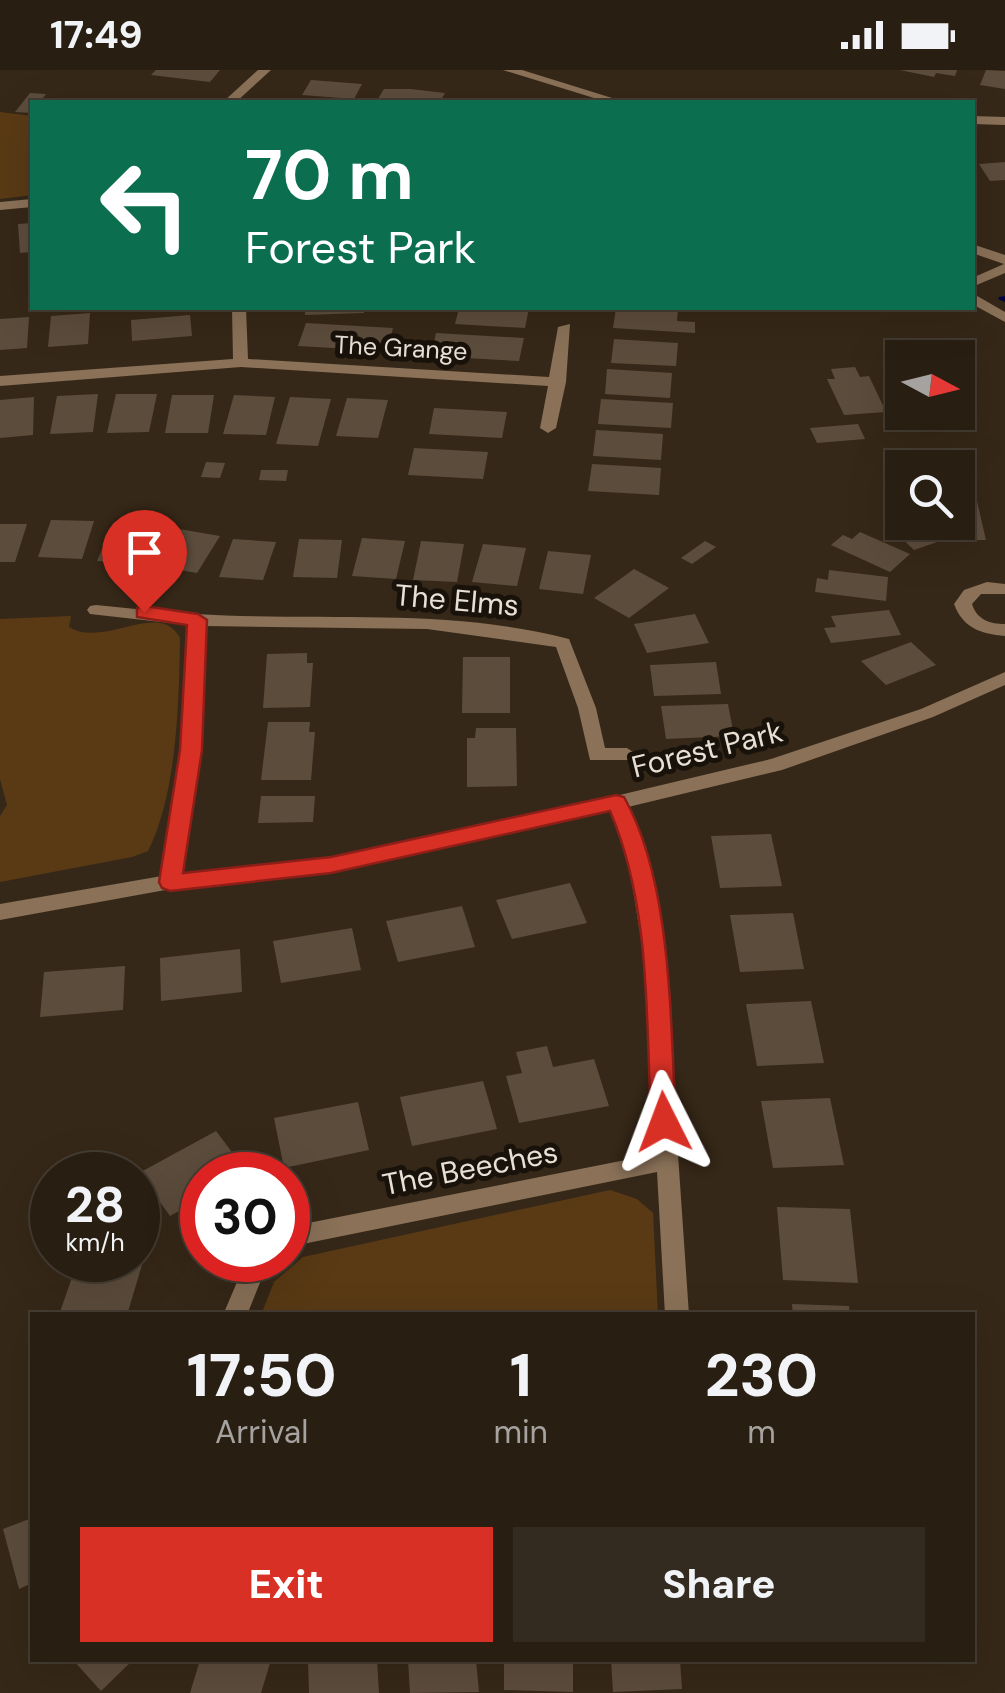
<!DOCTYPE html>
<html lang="en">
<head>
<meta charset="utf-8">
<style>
	:root { --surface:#281e12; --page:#342b20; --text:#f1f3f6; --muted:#a5a29f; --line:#443c32; --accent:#d93025 }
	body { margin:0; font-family:"DM Sans",sans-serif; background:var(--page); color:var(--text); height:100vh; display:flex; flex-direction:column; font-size:38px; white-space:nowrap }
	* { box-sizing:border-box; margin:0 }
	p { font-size:32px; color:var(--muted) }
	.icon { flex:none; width:55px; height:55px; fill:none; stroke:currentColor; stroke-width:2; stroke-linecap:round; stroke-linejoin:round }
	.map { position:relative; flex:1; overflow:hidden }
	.panel { position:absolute; left:30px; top:1242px; width:945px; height:350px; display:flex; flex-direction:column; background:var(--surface); border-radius:0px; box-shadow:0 10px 40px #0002,0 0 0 2px var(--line) }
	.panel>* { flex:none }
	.hud { position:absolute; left:30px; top:30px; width:945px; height:210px; border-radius:0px; box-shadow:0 10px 40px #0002,0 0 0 2px var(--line); background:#0b6e4f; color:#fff; overflow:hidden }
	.needle { width:65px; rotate:97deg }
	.tools { position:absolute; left:885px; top:270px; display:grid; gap:20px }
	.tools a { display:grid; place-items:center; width:90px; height:90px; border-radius:0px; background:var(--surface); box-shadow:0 10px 40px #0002,0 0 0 2px var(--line); font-size:50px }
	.speed { position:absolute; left:30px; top:1082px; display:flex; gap:20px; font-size:50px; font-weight:700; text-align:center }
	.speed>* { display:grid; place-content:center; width:130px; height:130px; border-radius:50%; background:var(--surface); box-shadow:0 10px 40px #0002,0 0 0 2px var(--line); line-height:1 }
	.speed small { font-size:25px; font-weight:400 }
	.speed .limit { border:15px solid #d22; background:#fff; color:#111 }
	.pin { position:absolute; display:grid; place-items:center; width:85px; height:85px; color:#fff; margin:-102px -42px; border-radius:50% 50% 50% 0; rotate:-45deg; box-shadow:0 0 10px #0007 }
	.pin .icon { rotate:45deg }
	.me { position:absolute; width:110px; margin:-55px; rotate:357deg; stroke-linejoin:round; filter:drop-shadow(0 0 8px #0008) }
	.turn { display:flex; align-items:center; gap:35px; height:210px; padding:0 50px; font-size:45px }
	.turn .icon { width:130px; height:130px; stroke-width:2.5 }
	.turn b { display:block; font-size:70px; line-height:85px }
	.eta { display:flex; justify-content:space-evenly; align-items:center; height:170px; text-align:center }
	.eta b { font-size:60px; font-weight:800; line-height:70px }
	.button { display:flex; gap:20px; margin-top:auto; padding:20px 50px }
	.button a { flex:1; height:115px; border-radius:0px; background:var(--accent); color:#fff; font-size:40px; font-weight:800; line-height:115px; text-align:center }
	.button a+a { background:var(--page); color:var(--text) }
	.status { display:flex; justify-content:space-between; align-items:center; height:70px; padding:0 50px; background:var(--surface); direction:ltr }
	.status svg { height:28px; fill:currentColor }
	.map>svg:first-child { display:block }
	.green { fill:#5a3a15 }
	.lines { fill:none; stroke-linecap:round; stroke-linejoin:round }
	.stream { fill:#00063f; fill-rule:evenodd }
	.building { fill:#5c4c3c }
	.minor { fill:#8a7158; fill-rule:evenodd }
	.tertiary { fill:#8a7158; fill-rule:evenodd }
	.route { fill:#d93025; stroke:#8d1f18; stroke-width:2.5 }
	.labels { text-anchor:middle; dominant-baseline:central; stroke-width:10; stroke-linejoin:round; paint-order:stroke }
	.far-street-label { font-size:25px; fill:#e8dfd5; stroke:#18120b }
	.street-label { font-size:30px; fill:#e8dfd5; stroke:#18120b }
</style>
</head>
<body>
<div class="status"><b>17:49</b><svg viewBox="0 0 49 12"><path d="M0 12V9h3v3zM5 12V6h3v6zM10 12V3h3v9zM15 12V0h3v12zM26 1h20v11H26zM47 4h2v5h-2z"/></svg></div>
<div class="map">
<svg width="1005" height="1623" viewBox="0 0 1005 1623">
	<rect width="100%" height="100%" fill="#362818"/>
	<g class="green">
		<polygon points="0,42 32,46 32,125 0,129"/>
		<path d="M71,546L69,557C105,579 159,529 180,568C179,632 177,724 148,781L132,787L0,812V746L7,735L0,709V549Z"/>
		<polygon points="610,1120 637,1129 653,1143 658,1245 261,1245 274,1212 303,1187"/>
	</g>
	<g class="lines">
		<polygon class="stream" points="1005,226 1005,232 998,229 999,227"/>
	</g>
	<g class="building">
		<polygon points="156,0 220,0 210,12 151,5"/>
		<polygon points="900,0 957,0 955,6 936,3 934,7"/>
		<polygon points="986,0 1005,1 1005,19 980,15"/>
		<polygon points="311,10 362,14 354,29 302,25"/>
		<polygon points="384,19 411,19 445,23 440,32 376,32"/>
		<polygon points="30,23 46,24 40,32 32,32 32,43 15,42"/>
		<polygon points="1005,92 1005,110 990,111 979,94"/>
		<polygon points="32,153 32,182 20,183 18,154"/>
		<polygon points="305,238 364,238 364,243 305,245"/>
		<polygon points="459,238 529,238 525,258 455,254"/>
		<polygon points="616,238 678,239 677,251 695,252 695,263 613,258"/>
		<polygon points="90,243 88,274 48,277 51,246"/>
		<polygon points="190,245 192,266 132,271 131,250"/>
		<polygon points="29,247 27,278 0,280 0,249"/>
		<polygon points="306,253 393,258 387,281 298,276"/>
		<polygon points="436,263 524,268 519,291 431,286"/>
		<polygon points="614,269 678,273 676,296 611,293"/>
		<polygon points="855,297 860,307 869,306 886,342 844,345 827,309 835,309 831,299"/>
		<polygon points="607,299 672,303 670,328 605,324"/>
		<polygon points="98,324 93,362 50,364 57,326"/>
		<polygon points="116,324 157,324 149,362 107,363"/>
		<polygon points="172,325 214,325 208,363 165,363"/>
		<polygon points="234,325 275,327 266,365 223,364"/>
		<polygon points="34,327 33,365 0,368 0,330"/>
		<polygon points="290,327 331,329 318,376 276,374"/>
		<polygon points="347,328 388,330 378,368 336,366"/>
		<polygon points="601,329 673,333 671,358 598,354"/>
		<polygon points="434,338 507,342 502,368 429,364"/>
		<polygon points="858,354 865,369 817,373 810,358"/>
		<polygon points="596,360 663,364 661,390 593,386"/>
		<polygon points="414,378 488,382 483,409 408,405"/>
		<polygon points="206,392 225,393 220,408 201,407"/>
		<polygon points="592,394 661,398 659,425 588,421"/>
		<polygon points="261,400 288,400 286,411 259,410"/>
		<polygon points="960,430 977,431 986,470 951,470 947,452 958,452 958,439 962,439"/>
		<polygon points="902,435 902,452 924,452 943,470 914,480 884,451 898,447 890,439"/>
		<polygon points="51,450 94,451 82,489 38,487"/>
		<polygon points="113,453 156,457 140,494 97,491"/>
		<polygon points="0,454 27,454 15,492 0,492"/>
		<polygon points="179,459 220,466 197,503 156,496"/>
		<polygon points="860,462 910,484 890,502 831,475 843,465 852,469"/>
		<polygon points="362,468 405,471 396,509 352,506"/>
		<polygon points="233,469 276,472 263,510 219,507"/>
		<polygon points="299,469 342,470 337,508 293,507"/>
		<polygon points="421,471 464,474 457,512 413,510"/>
		<polygon points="705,471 716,477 692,494 681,488"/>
		<polygon points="483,474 526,478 517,516 472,512"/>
		<polygon points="548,481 591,485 583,524 539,519"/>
		<polygon points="634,499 669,518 629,548 594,528"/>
		<polygon points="829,500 888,507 886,531 815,522 817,508 828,510"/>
		<polygon points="889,540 901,565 831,573 824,558 836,557 831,546"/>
		<polygon points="695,544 709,573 647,583 634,554"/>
		<polygon points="911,572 936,595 886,615 861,591"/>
		<polygon points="307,583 307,593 313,593 310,637 263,638 267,584"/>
		<polygon points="463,587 510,587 510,643 462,643"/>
		<polygon points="716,592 721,624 654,626 650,595"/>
		<polygon points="728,634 734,666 666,669 661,636"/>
		<polygon points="268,652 310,652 309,662 315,662 311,710 261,710"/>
		<polygon points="476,658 516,658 517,716 467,717 467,668 475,668"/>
		<polygon points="261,726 315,726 313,752 258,753"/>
		<polygon points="771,764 782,816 720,818 711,766"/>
		<polygon points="570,813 587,853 512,869 496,830"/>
		<polygon points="462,836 475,877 398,892 386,851"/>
		<polygon points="793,843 804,899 740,902 730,845"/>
		<polygon points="352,858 361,900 281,913 273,871"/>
		<polygon points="240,879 242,922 161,931 160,888"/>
		<polygon points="125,896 123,940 40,947 44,902"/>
		<polygon points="811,931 824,993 757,996 746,934"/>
		<polygon points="547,976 553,997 594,989 609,1036 519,1053 506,1006 522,1003 516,982"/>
		<polygon points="483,1011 497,1059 412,1076 400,1027"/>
		<polygon points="830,1028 844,1095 773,1098 761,1031"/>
		<polygon points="358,1032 369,1080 284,1098 274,1048"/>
		<polygon points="216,1061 247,1102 202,1105 202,1128 170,1146 139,1103"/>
		<polygon points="777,1137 850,1139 858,1213 783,1210"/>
		<polygon points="138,1177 147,1178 127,1245 59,1245 78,1190 138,1190"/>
		<polygon points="792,1234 849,1236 850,1245 793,1245"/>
		<polygon points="32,1448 32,1513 19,1519 3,1459"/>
		<polygon points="73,1590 133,1590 101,1621"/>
		<polygon points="200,1590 271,1590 261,1623 190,1623"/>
		<polygon points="308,1590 377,1590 379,1623 309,1623"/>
		<polygon points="408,1590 476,1590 479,1622 410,1623"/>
		<polygon points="504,1590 573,1590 573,1622 504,1620"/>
		<polygon points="611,1590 680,1590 682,1619 613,1622"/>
	</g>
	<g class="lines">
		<g class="minor">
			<polygon points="258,0 271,0 236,32 223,32"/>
			<polygon points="972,46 1005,47 1005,55 972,54"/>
			<polygon points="32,129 32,137 0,140 0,132"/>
			<polygon points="972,174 1005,185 1005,203 972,217 972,208 1004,194 972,183"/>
			<polygon points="232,238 246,238 248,289 549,307 558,257 570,254 566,312 556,358 548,363 540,358 548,316 241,297 0,316 0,306 233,289"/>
			<path d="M987,512L1005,514V524H981L972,534C977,550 990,554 1005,554V566C981,564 963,558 954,534L964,520Z"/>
			<path d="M96,535C129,538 162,542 195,544C321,552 446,537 569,569L596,638L605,678H627L636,684L627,690H590L578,638L556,577L427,559L205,556L200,680L182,803L331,788L502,753L771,689L921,639L1005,602V615L933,647L782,700L628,737L646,776L665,894L689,1245H665L657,1102L288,1177V1157L656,1084L645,894L626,776L610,741L331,802L171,819L0,850V834L162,806L182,680L188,555L90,544L87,540L90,536Z"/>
			<polygon points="275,1190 263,1205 247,1245 223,1245 246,1191"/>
		</g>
		<g class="tertiary">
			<polygon points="503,0 522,0 625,32 607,32"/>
			<polygon points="972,223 1005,242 1005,252 972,234"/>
		</g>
	</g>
	<path class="route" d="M144,536L198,544L207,550L202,680L183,803L331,787L616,725L624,727C673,814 670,953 676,1052L672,1059L664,1062L655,1059L651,1052C646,950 651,836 610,741L331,803L170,821L162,818L159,812L180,680L187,555L137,547V538Z"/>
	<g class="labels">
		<g class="far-street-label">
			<text transform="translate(401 278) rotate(3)">The Grange</text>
		</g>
		<g class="street-label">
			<text transform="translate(457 530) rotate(5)">The Elms</text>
			<text transform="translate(707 679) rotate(-14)">Forest Park</text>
			<text transform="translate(470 1098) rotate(-11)">The Beeches</text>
		</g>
	</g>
</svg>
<div class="tools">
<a><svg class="needle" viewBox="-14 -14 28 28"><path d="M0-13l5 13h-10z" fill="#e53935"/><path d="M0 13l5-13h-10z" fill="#a5a29f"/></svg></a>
<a><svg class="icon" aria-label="search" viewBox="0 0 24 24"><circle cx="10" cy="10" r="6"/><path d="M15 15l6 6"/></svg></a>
</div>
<div class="speed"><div>28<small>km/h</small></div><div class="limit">30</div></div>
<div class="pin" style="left:144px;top:542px;background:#d93025"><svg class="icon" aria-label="arrive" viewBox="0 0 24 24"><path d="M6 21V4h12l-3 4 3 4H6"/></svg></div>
<svg class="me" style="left:664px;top:1052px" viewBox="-20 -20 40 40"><path d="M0-17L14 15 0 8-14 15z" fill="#d93025" stroke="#fff" stroke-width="4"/></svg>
<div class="hud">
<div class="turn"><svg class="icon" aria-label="left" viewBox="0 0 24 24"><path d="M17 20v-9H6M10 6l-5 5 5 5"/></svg><div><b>70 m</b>Forest Park</div></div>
</div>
<section class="panel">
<div class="eta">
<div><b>17:50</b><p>Arrival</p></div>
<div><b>1</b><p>min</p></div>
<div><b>230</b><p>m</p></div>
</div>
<div class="button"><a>Exit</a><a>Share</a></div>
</section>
</div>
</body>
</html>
